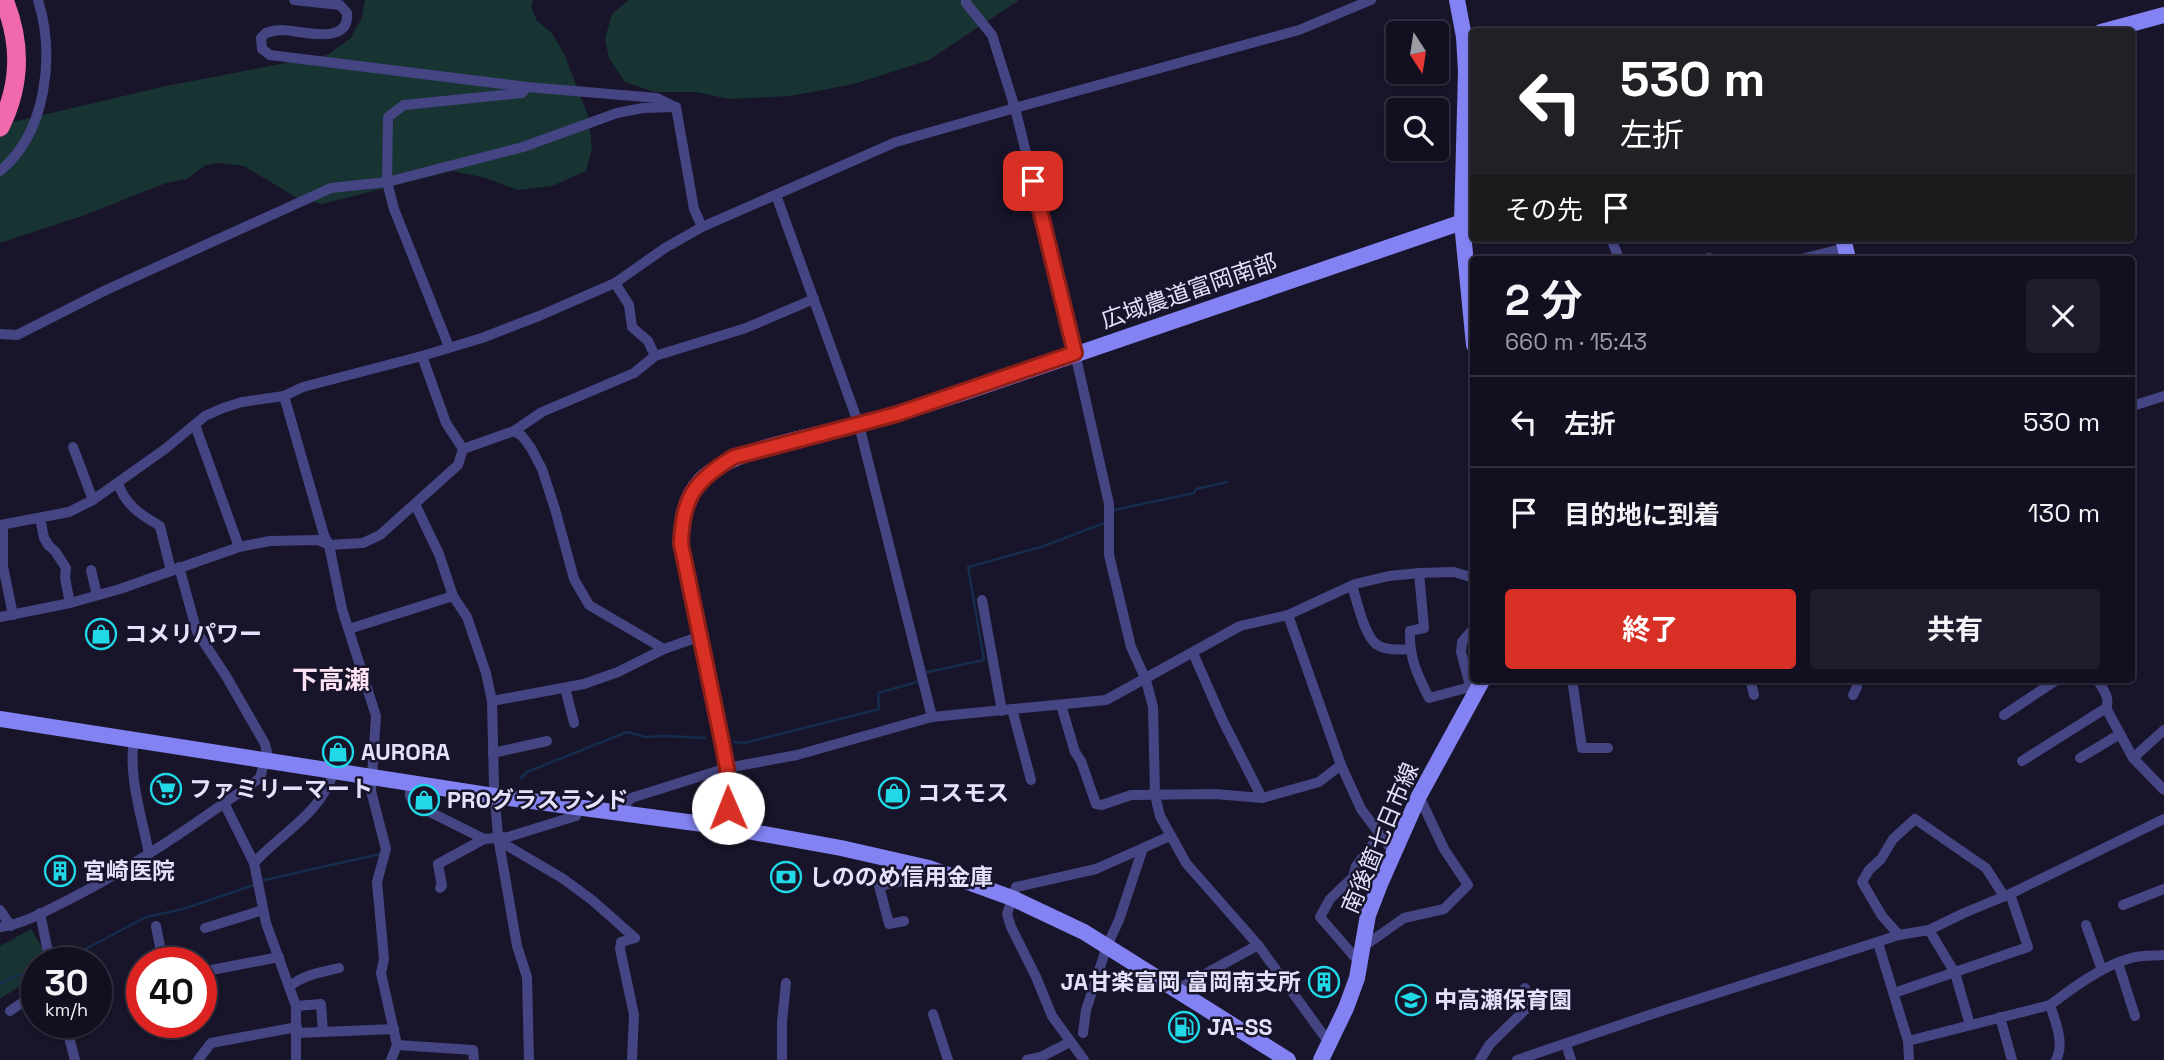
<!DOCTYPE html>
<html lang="ja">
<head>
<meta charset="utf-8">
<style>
	:root { --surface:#120f20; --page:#1f1d2d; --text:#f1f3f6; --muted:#9c9ca5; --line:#312f3e; --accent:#d93025 }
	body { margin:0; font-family:"Space Grotesk","Noto Sans JP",sans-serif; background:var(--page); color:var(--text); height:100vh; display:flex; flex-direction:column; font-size:26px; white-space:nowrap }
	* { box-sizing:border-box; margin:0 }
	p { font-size:23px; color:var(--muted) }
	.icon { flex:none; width:38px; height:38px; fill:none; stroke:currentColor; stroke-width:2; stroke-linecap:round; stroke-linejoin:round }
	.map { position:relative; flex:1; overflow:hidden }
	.sheet { position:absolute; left:1470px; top:256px; width:665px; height:427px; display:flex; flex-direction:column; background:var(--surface); border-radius:7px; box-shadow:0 2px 5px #0004,0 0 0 2px var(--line) }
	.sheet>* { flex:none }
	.guide { position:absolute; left:1470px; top:28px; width:665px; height:214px; border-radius:7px; box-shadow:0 2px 5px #0004,0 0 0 2px var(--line); background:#202124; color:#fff; overflow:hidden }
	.needle { width:46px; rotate:168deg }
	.buttons { position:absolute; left:1386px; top:21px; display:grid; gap:14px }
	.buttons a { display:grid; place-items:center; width:63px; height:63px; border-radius:7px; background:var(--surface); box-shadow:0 2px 5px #0004,0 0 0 2px var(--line); font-size:35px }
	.speed { position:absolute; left:21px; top:947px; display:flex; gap:14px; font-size:35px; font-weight:700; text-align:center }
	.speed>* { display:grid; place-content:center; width:91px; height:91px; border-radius:50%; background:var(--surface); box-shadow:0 2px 5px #0004,0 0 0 2px var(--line); line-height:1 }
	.speed small { font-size:18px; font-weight:400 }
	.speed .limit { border:10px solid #d22; background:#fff; color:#111 }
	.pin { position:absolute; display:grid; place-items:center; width:60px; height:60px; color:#fff; margin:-30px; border-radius:14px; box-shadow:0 4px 10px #0006 }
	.me { position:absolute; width:77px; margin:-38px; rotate:359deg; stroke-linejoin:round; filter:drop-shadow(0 0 5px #0008) }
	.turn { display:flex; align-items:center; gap:24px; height:147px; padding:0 35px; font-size:32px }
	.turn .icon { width:91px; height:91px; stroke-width:2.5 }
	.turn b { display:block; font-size:49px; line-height:60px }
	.then { display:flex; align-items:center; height:66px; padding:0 35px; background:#0003; gap:14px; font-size:26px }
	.round { display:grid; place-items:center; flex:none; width:74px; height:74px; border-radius:7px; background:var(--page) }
	.summary { display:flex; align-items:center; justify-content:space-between; height:119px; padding:0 35px }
	h1 { font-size:42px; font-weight:700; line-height:52px }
	.action { display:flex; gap:14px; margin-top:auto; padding:14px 35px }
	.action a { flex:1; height:80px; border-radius:7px; background:var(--accent); color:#fff; font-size:28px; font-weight:700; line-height:80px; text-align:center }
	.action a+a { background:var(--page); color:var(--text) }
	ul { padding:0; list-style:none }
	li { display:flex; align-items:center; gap:21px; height:91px; padding:0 35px; border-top:2px solid var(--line) }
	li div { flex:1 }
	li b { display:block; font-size:26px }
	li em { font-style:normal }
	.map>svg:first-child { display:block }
	.green { fill:#183432 }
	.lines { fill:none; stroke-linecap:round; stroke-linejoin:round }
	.stream { stroke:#162c4d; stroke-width:2.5 }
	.street { stroke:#454584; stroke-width:10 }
	.secondary { stroke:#8282f2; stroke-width:16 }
	.highway { stroke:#ef69ac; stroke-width:19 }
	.route-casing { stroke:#8d1f18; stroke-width:18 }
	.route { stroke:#d93025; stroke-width:12 }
	.labels { text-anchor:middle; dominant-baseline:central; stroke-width:5; stroke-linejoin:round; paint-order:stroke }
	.street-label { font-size:23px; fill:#e3e1fc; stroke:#18142a }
	.poi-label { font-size:23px; font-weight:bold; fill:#e3e1fc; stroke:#18142a; text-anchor:start }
	.quarter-label { font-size:26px; font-weight:bold; fill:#fce3f3; stroke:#18142a }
</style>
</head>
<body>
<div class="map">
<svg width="2164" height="1060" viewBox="0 0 2164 1060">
	<rect width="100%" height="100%" fill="#18142a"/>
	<g class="green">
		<polygon points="365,0 533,0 531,6 537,21 552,33 565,56 588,116 592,148 586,171 552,186 518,190 482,177 452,171 322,204 297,198 244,166 220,163 206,165 187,179 166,183 85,215 0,243 0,125 166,86 327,55 351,38 362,17"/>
		<polygon points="629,0 1019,0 929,60 854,84 790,96 729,99 696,92 655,92 625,82 609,58 605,39 612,14"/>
		<polygon points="31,929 51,962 37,962 37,975 0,999 0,946"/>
	</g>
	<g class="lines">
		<g class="stream">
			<polyline points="1114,510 1194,493 1196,489 1227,482"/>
			<polyline points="923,673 984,660 968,567 1041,547 1104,523"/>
			<polyline points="734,742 744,743 879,709 878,693 917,682"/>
			<polyline points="521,778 527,772 627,732 645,737 667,736 705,738"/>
			<polyline points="260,881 380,854"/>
			<polyline points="61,962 146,917 183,909 254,885"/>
			<polyline points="0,984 16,976 37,970"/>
		</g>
		<g class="street">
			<path d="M294,0L340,5L347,13C350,46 302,31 283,30C277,30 271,31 266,33L261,38L262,49L270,55L527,87L657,98L673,106"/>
			<polyline points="966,0 966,3 992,35 1015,108 1075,353 1109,504 1109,555 1131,647 1146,680 1153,707 1155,795 1160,816 1186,863 1258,945 1330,1044"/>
			<polyline points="676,107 694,209 702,227"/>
			<path d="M0,171C47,132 55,55 38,0"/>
			<polyline points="776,195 859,425 932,717"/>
			<polyline points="1611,238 1619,259"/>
			<polyline points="1709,258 1709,259"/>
			<polyline points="1801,259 1845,248"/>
			<polyline points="615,283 629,305 632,327 648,341 655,356"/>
			<polyline points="0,334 17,335 106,290 331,188 387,182 523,147 617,113 643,108 676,107"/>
			<polyline points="449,347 394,209 387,182 388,117 404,105 522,93 527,87"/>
			<polyline points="284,396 324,535 329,545 342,609 376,716 371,791 386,849 377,882 384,959 381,973 397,1045 391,1060"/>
			<polyline points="2132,406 2164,396"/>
			<polyline points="195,425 239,547"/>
			<polyline points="514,431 522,436 531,448 542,469 555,509 574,579 589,605 664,649"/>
			<polyline points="73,447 93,500"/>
			<polyline points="463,449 514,431 542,412 634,373 655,356 746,328 814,299"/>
			<path d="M118,483C125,505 141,515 160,526L171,571"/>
			<polyline points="415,504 439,554 453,596 467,617 486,673 492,701 494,786 498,837 517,946 527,977 529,1060"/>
			<polyline points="40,518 44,538 49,546 55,551 66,568 65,578 70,603"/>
			<polyline points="0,525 69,512 93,500 165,449 205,416 223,408 242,402 284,396 303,387 422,356 482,338 539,316 615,283 665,248 702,227 896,142 1015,108 1299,30 1371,0"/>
			<polyline points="3,525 3,566 13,615"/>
			<polyline points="91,570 97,595"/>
			<path d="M1419,573L1424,628L1410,631C1409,658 1417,674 1429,698L1470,687"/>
			<path d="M1352,586C1357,600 1364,635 1376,644C1384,650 1399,650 1409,649"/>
			<polyline points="982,600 1002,711"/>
			<polyline points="1288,615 1341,765 1361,809 1394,853"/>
			<polyline points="0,617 70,603 120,589 239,547 270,541 318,540 329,545 363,543 380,535 458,465 463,449 446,423 422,356"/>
			<polyline points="349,629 453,596"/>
			<polyline points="1193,653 1222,719 1262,798"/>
			<polyline points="1572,679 1582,748 1608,748"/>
			<polyline points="1750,679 1754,695"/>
			<polyline points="565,688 574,723"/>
			<polyline points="1472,693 1461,652 1462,642 1474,628"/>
			<polyline points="1853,695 1857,687 1856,679"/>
			<polyline points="492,701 584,684 618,672 664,649 701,636"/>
			<polyline points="1061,705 1075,752 1081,761 1096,804 1102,805 1131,795 1215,794 1262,798 1319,782 1341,765"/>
			<polyline points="2106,708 2133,758 2164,790"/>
			<polyline points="1012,709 1031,780"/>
			<polyline points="2004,715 2058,679"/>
			<path d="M134,740C128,777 142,817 149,854"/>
			<polyline points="493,753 547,741"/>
			<polyline points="2080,758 2120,734"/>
			<polyline points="2133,758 2164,730"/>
			<path d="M2022,761L2106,708C2111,698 2102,688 2097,679"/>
			<polyline points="410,783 410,796 414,804 484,839 508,837 576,816"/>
			<polyline points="224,803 254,863 266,923 296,1006 296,1060"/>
			<polyline points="625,805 631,798 727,768 797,755 932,717 1106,700 1240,626 1288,615 1355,584 1389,576 1419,573 1454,572 1474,578"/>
			<polyline points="499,841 562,878 592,900 635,938"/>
			<path d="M254,863C281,833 322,813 334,771"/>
			<polyline points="440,888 442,886 438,864 484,839"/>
			<polyline points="2123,905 2164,889"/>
			<polyline points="0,910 11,926"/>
			<polyline points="40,913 50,962"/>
			<polyline points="904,921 889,924 879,886 907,880 915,864"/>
			<polyline points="2086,925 2102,970"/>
			<polyline points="156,926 163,962"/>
			<path d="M0,927C24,924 48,910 70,899C137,865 199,821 260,778L267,752L265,744L226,676L197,632L179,567"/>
			<polyline points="205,928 263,910"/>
			<polyline points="1929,930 1955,973 1970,1025"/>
			<polyline points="1899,935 1882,916 1862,882 1869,870 1881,859 1893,839 1915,819 1986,868 2004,896"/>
			<polyline points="1878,943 1908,1041 1909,1060"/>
			<polyline points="1363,944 1370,942 1404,918 1444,909 1468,885 1444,849 1419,796"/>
			<polyline points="1359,962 1320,917 1330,899 1353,877 1356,866 1380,835"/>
			<polyline points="2118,963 2135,1016"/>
			<polyline points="201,972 279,957"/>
			<path d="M289,987C302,975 322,972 339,968"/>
			<polyline points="1176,990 1258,945"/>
			<polyline points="1894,993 2028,947 2010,894"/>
			<polyline points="296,1006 321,1004 323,1032"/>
			<polyline points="10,1011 30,997 37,988"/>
			<polyline points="933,1014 948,1060"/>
			<polyline points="2000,1017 2012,1060"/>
			<polyline points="65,1022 75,1060"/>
			<polyline points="297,1033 394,1029"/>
			<polyline points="1083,1033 1086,1010 1107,946 1119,920 1143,848"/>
			<polyline points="1908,1041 2050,1005"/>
			<polyline points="1566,1044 1571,1060"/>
			<polyline points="397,1045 473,1050 474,1060"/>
			<polyline points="198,1060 211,1043 297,1027"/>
			<polyline points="632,1060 634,1015 620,949 621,942 635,938"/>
			<polyline points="782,1060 782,1022 786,983"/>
			<polyline points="1027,1060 1041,1057 1070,1042"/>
			<polyline points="1084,1060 1052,1016 1036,977 1011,927 1007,914 1016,887 1096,869 1170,836"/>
			<polyline points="1480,1060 1490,1044 1528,1007 1525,988"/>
			<polyline points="1517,1060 1655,1013 1899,935 1929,930 1964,913 2010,894 2164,819"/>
			<path d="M2056,1060C2065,1043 2055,1021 2050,1005C2074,987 2102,966 2131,958C2141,955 2153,956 2164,955"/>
		</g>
		<g class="secondary">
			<polyline points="1457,0 1464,37 1466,71 1462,223 1474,345"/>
			<polyline points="2101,32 2164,15"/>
			<polyline points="1843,238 1848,259"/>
			<polyline points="0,719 494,796 725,827 841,848 929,868 1012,898 1084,932 1288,1060"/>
			<path d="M725,827L728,808L727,768L681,544C681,521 684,498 701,480C732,448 817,436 861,424C895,415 929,404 963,393L1474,218"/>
			<polyline points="1321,1060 1346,1008 1357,978 1368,915 1380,884 1419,796 1483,679"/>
		</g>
		<path class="highway" d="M0,127C21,85 22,44 4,0"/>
	</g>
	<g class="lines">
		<g class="route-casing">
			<path id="route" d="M728,808L727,768L721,737L681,544C682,498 695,480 734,457L897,414L1075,353L1033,181"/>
		</g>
		<use href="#route" class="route"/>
	</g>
	<defs>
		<g id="shop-ring" transform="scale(1.575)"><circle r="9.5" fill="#18142a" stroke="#21d8e7" stroke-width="1.5"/><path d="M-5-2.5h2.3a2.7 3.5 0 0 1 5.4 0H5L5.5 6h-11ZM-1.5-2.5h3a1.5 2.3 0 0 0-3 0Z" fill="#21d8e7"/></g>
		<g id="supermarket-ring" transform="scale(1.575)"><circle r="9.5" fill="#18142a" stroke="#21d8e7" stroke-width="1.5"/><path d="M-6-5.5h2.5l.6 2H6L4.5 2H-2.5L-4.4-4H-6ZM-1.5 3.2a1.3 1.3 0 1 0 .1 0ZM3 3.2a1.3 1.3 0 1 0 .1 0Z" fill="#21d8e7"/></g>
		<g id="building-ring" transform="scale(1.575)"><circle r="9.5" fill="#18142a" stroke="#21d8e7" stroke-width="1.5"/><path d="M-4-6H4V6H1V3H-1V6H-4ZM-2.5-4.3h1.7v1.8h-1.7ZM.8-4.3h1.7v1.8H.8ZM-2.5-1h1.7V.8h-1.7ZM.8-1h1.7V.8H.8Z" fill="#21d8e7"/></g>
		<g id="bank-ring" transform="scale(1.575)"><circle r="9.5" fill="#18142a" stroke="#21d8e7" stroke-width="1.5"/><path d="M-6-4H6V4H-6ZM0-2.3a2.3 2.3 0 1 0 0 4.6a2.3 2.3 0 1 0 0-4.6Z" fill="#21d8e7"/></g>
		<g id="school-ring" transform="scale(1.575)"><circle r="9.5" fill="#18142a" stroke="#21d8e7" stroke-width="1.5"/><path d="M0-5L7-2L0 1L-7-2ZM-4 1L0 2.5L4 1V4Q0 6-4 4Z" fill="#21d8e7"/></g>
		<g id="fuel-ring" transform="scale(1.575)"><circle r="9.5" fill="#18142a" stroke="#21d8e7" stroke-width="1.5"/><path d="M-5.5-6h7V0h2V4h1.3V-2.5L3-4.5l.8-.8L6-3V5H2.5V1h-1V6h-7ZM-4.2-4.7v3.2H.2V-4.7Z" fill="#21d8e7"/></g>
	</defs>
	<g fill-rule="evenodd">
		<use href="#shop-ring" x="101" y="634"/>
		<use href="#shop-ring" x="338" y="752"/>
		<use href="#supermarket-ring" x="166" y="789"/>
		<use href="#shop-ring" x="894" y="793"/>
		<use href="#shop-ring" x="424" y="800"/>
		<use href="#building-ring" x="60" y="871"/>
		<use href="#bank-ring" x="786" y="877"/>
		<use href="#building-ring" x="1324" y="982"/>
		<use href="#school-ring" x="1411" y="1000"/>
		<use href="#fuel-ring" x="1184" y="1027"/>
	</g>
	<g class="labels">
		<g class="street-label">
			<text transform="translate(1189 291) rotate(-19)">広域農道富岡南部</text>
			<text transform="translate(1380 838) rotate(-67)">南後箇七日市線</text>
		</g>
		<g class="poi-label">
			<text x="124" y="634">コメリパワー</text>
			<text x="361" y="752">AURORA</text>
			<text x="189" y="789">ファミリーマート</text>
			<text x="917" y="793">コスモス</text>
			<text x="447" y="800">PROグラスランド</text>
			<text x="83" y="871">宮崎医院</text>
			<text x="809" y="877">しののめ信用金庫</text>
			<text x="1301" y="982" text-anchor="end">JA甘楽富岡 富岡南支所</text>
			<text x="1434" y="1000">中高瀬保育園</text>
			<text x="1207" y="1027">JA-SS</text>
		</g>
		<g class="quarter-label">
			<text x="331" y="680">下高瀬</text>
		</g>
	</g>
</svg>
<div class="buttons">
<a><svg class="needle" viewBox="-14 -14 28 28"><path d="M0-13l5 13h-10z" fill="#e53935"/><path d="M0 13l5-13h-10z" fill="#9c9ca5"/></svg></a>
<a><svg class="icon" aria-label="search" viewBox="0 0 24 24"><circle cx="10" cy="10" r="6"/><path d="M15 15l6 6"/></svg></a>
</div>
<div class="speed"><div>30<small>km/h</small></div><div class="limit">40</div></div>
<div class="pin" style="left:1033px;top:181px;background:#d93025"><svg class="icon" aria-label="arrive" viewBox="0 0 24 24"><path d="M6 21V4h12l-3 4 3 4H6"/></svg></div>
<svg class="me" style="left:728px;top:808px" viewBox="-20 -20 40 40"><circle r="19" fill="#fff"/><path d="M0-13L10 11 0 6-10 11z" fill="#d93025"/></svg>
<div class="guide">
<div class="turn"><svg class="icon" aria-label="left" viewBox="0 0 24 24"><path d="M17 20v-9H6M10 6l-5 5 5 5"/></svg><div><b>530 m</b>左折</div></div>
<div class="then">その先<svg class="icon" aria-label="arrive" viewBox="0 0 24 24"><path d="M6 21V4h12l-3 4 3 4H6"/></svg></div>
</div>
<section class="sheet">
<div class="summary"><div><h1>2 分</h1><p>660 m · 15:43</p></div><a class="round"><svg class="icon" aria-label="close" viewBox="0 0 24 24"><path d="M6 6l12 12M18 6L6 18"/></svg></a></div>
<ul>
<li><svg class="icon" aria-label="left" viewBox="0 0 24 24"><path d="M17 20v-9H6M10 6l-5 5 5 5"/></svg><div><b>左折</b></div><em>530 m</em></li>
<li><svg class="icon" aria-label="arrive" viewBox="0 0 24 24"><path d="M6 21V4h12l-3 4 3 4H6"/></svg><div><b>目的地に到着</b></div><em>130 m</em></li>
</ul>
<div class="action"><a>終了</a><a>共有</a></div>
</section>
</div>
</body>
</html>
